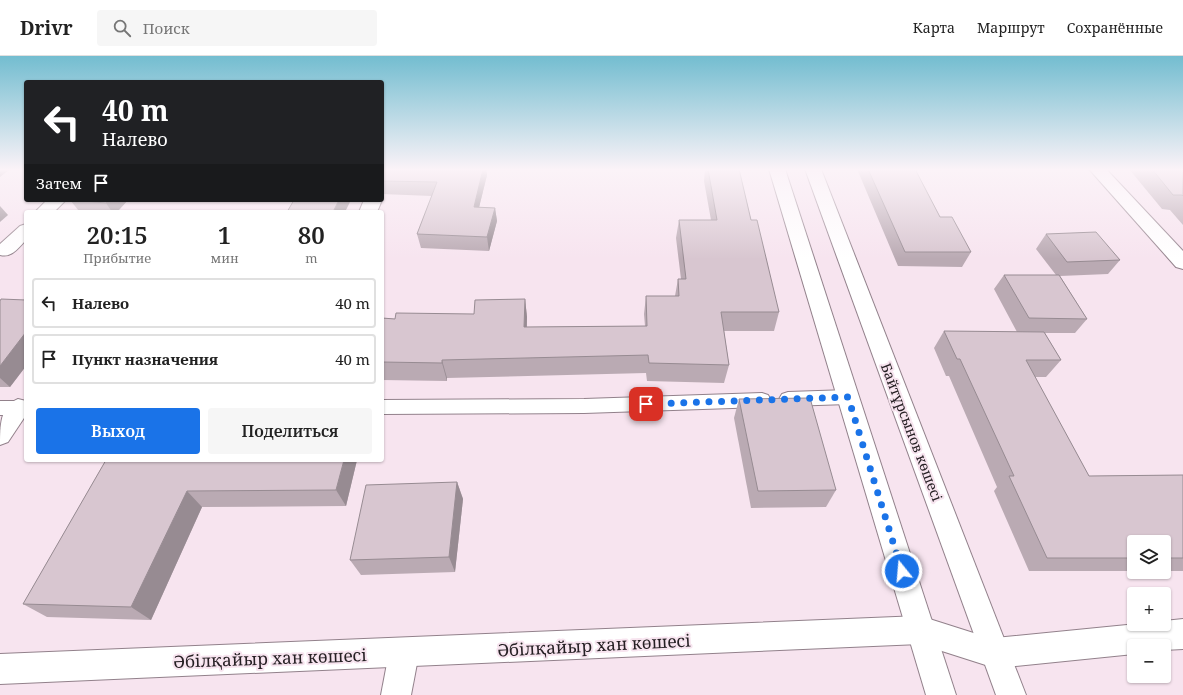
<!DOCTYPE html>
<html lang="ru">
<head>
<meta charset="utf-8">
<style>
	:root { --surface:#fff; --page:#f6f6f6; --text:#222; --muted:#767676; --line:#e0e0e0; --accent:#1a73e8 }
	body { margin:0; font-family:"Noto Serif",serif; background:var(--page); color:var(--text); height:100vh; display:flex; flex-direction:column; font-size:15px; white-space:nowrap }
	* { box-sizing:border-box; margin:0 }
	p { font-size:13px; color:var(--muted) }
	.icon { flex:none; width:22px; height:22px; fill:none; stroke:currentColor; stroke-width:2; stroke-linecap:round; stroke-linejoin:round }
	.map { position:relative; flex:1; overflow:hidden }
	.details { position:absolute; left:24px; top:154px; width:360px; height:252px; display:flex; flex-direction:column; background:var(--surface); border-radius:4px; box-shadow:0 1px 3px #0004 }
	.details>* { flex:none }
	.hud { position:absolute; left:24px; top:24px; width:360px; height:122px; border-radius:4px; box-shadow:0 1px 3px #0004; background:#202124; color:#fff; overflow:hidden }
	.buttons { position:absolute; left:1127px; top:479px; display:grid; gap:8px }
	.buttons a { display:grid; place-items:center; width:44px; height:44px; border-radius:4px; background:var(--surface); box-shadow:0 1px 3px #0004; font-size:20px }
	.pin { position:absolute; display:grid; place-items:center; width:34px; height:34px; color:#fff; margin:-17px; border-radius:8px; box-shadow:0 2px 6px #0006 }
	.me { position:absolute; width:44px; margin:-22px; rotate:343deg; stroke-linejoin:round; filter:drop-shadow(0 0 3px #0008) }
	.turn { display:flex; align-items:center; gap:14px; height:84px; padding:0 12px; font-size:18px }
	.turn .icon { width:52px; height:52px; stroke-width:2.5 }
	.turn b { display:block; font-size:28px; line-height:34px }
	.then { display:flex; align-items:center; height:38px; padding:0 12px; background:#0003; gap:8px; font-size:15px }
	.eta { display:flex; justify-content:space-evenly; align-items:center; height:68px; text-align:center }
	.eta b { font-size:24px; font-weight:600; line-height:28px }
	.action { display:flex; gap:8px; margin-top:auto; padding:8px 12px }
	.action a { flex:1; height:46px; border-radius:4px; background:var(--accent); color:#fff; font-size:16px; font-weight:600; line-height:46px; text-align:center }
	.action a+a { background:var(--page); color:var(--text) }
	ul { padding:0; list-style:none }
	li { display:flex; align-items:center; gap:12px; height:50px; margin:0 8px 6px; padding:0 4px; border:2px solid var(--line); border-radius:4px }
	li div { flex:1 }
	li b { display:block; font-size:15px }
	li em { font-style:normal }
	header { display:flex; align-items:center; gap:24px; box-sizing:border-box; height:56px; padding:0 20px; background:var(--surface); border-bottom:1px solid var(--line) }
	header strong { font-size:19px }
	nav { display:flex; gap:22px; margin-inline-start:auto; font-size:14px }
	.search { width:280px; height:36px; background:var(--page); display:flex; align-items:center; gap:10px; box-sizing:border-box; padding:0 14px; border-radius:4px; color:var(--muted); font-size:15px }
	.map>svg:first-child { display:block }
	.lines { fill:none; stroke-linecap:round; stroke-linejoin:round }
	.service-casing { stroke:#92818b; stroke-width:2 }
	.minor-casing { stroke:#92818b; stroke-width:2 }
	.tertiary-casing { stroke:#92818b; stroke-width:2 }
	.secondary-casing { stroke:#92818b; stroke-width:2 }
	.service { fill:#fff; fill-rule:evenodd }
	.minor { fill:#fff; fill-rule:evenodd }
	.tertiary { fill:#fff; fill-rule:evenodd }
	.secondary { fill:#fff; fill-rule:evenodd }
	.wall { fill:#baaab3 }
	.shaded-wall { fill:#978b92 }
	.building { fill:#d8c6d0; stroke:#978b92 }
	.route { stroke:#1a73e8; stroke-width:7; stroke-dasharray:0 12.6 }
	.labels { text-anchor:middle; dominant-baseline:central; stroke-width:4; stroke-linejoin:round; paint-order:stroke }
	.street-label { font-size:14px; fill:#262024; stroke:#f7e4ef }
	.near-street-label { font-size:17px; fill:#262024; stroke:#f7e4ef }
</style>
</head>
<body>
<header>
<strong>Drivr</strong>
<div class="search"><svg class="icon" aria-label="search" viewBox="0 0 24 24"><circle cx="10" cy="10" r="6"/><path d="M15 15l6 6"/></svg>Поиск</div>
<nav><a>Карта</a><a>Маршрут</a><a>Сохранённые</a></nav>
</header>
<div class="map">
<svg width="1183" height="639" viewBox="0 0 1183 639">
	<rect width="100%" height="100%" fill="#f7e4ef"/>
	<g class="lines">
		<g class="service-casing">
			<g id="service">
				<polygon points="848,334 854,336 857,341 854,346 848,348 788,350 782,348 779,343 782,338 788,336"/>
				<polygon points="762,337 768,339 771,344 768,349 762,351 584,357 382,358 382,344 584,343"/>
				<rect x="0" y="345" width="26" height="14"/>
			</g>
		</g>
		<g class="minor-casing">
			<g id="minor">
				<polygon points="1089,113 1106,113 1183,195 1183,213 1176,211"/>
				<polygon points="47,144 66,144 54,156 35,156"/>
				<polygon points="364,144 382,144 377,156 359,156"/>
				<path d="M26,168V184C18,192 12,202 0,199V188L20,170Z"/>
				<path d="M18,343L26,345V359L8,386L0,389C0,370 0,350 18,343Z"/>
				<polygon points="1183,563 1183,593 1164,594 1164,590 1134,590 1134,598 995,612 985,607 980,597 985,587 995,582 1137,568 1164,568 1164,565"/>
				<polygon points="404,582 414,587 419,597 411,639 381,639 389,597 394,587"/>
			</g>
		</g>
		<g class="tertiary-casing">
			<polygon id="tertiary" points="920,560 1005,587 1010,597 1005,607 995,612 920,588 0,628 0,598"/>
		</g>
		<g class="secondary-casing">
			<g id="secondary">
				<polygon points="769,113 785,113 956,639 926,639"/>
				<polygon points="805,113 821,113 1026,639 996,639"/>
			</g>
		</g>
		<use href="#service" class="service"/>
		<use href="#minor" class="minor"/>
		<use href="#tertiary" class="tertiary"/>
		<use href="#secondary" class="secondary"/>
	</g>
	<g class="wall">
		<polygon points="382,113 486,113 487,119 479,151 495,152 497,165 489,195 421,192 417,178 432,140 382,138"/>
		<polygon points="705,113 739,113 751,164 779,256 774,275 724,275 729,309 724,327 647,325 646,317 447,322 447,325 382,324 382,262 395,263 474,258 525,243 527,261 527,271 645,270 644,258 646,240 675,240 678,223 681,223 676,182 679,164 711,164 704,125"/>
		<polygon points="857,113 915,113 940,161 971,196 962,211 898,210"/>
		<polygon points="1129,113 1183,113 1183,169 1170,154 1162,153"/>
		<polygon points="70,144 128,144 117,156 79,155"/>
		<polygon points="1046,178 1120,204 1108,218 1060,220 1087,263 1075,277 1045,277 1061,304 1046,321 1035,321 1089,420 1183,419 1183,515 1164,515 1164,486 1134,486 1134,515 1029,515 994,435 997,431 949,320 946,320 934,292 944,275 1017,276 994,233 1004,219 1056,219 1036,193"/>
		<polygon points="26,244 26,310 10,331 0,331 0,245"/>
		<polygon points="739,343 836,434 826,451 751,452 734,362"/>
		<polygon points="106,404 357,404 346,450 202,451 151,564 47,561 23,548"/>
		<polygon points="457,426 463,443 455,516 361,519 350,504"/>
	</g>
	<g class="shaded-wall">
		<polygon points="0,113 10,113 0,121"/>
		<polygon points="483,113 486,113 487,119 476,164 474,151"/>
		<polygon points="109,144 128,144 117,156 112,156 106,147"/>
		<polygon points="339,144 351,144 345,156 333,156"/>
		<polygon points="0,150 8,159 0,166"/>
		<polygon points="495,152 497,165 489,195 487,181"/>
		<polygon points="525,243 527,261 526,290 524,271"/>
		<polygon points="26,276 26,310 10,331 0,322 0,310"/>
		<polygon points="442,304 447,322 447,325 442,307"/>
		<polygon points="344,404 357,404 346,450 336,434"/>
		<polygon points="457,426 463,443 455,516 449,501"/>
		<polygon points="187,435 202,451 151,564 131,551"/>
	</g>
	<g class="building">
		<polygon points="382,113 483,113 474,151 495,152 487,181 417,178 437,126 382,125"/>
		<polygon points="708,113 739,113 751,164 757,164 779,256 721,256 729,309 649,307 648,299 442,304 442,307 382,306 382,262 395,263 396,257 474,258 475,244 525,243 524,271 647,270 646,240 679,240 678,223 686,223 679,164 717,164"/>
		<polygon points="868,113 915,113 940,161 952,161 971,196 905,196"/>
		<polygon points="1152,113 1183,113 1183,140 1182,139 1173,139"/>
		<polygon points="72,144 109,144 106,147"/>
		<polygon points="294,144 339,144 333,156 287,156"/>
		<polygon points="1096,176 1120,204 1067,206 1046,178"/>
		<polygon points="1004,219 1059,219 1087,263 1029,262"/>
		<polygon points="1,243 26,244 26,276 0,310 0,245"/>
		<polygon points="944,275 1044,276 1061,304 1026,304 1089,420 1183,419 1183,502 1164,502 1164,486 1134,486 1134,502 1047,502 1009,420 1014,420 960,303 957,303"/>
		<polygon points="810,342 836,434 758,435 739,343"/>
		<polygon points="106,404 344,404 336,434 187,435 131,551 23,548"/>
		<polygon points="457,426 449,501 350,504 366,429"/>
	</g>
	<linearGradient id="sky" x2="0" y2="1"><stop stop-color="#73bdd0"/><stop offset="0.56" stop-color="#fbf3f8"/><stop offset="1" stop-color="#fbf3f8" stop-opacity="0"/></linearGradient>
	<rect width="1183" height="203" fill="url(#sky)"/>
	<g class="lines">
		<polyline class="route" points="646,348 848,341 902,515"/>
	</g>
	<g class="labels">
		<g class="street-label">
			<text transform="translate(912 376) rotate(69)">Байтұрсынов көшесі</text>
		</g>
		<g class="near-street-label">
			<text transform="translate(594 589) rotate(-3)">Әбілқайыр хан көшесі</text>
			<text transform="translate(270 602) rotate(-2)">Әбілқайыр хан көшесі</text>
		</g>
	</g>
</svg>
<div class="buttons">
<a><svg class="icon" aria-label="layers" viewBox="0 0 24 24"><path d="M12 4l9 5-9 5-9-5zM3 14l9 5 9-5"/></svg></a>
<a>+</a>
<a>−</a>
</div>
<div class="pin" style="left:646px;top:348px;background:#d93025"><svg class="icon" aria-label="arrive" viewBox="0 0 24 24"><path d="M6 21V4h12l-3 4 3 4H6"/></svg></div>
<svg class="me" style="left:902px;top:515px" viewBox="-20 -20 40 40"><circle r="17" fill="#1a73e8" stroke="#fff" stroke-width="3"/><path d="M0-11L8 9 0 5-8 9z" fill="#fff"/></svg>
<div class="hud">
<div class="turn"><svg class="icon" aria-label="left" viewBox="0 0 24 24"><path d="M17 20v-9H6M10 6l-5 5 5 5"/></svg><div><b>40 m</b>Налево</div></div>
<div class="then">Затем<svg class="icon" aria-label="arrive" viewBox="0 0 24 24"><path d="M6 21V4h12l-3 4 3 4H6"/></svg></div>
</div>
<section class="details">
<div class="eta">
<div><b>20:15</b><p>Прибытие</p></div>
<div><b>1</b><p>мин</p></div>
<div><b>80</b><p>m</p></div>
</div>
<ul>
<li><svg class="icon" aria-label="left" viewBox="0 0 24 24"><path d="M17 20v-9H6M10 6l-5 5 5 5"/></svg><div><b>Налево</b></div><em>40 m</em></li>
<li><svg class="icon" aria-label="arrive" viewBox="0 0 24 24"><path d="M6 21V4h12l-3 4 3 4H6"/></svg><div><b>Пункт назначения</b></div><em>40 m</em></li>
</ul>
<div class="action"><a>Выход</a><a>Поделиться</a></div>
</section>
</div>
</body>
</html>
